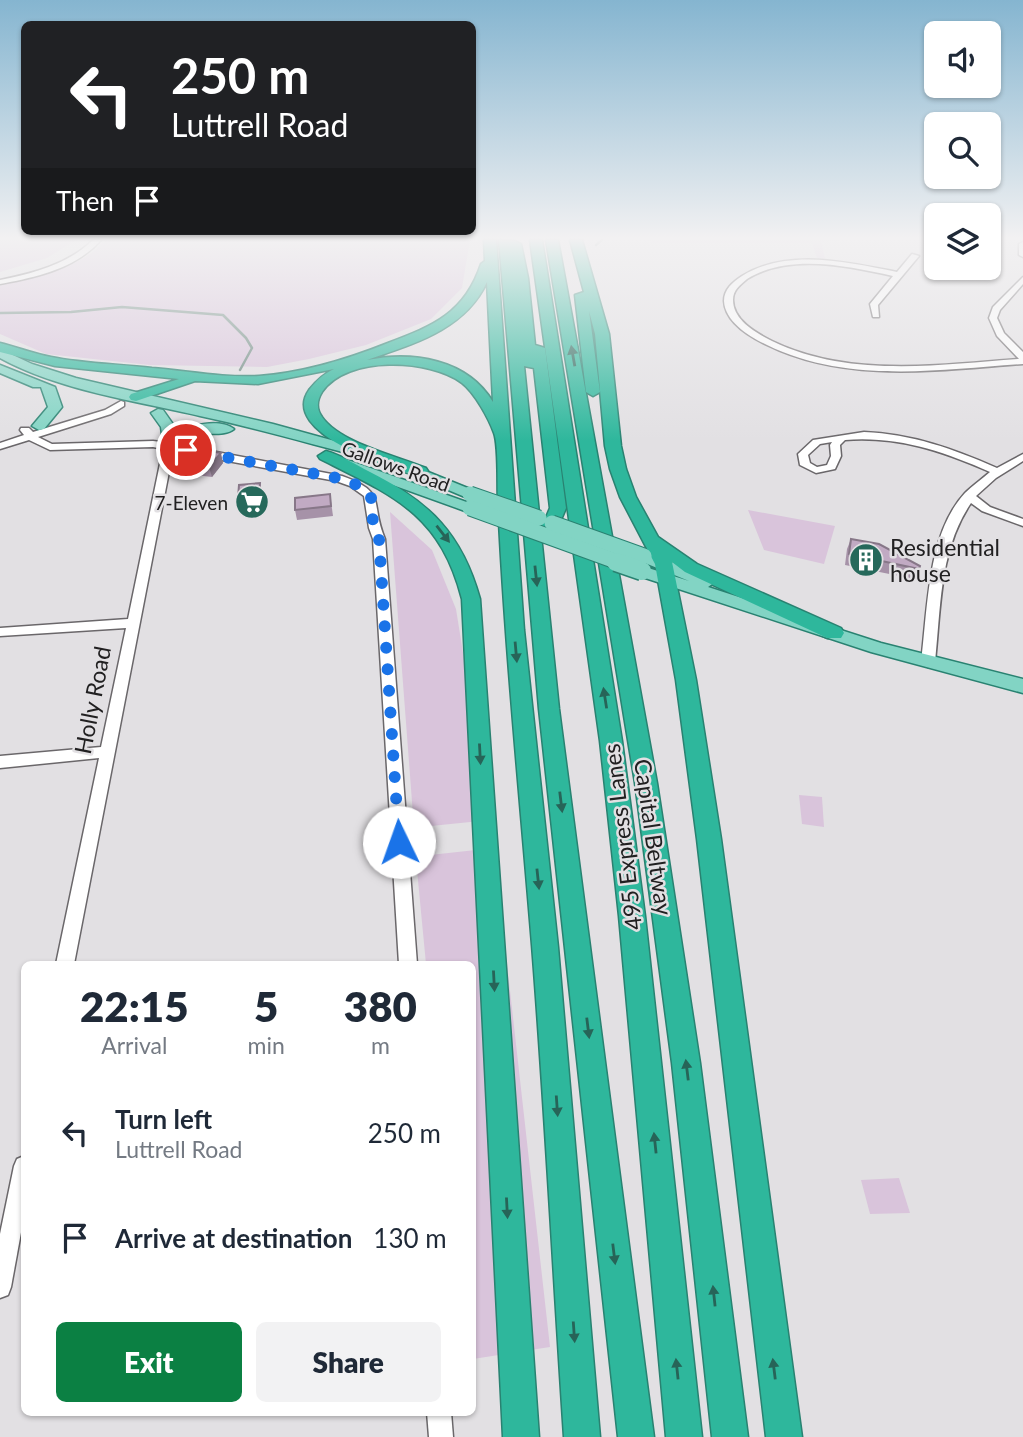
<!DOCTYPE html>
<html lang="en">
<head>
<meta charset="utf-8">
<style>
	:root { --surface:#fff; --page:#f2f2f3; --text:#1f2937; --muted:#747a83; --accent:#0b8043 }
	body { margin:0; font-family:Lato,sans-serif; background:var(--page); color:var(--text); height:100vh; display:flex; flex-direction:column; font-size:26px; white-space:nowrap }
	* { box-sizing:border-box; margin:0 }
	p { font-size:23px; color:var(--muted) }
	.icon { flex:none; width:38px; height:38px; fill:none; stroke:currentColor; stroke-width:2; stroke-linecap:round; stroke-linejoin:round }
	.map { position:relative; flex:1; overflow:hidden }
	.drawer { position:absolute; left:21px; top:961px; width:455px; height:455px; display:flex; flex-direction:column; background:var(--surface); border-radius:10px; box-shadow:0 2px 5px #0004 }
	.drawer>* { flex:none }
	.top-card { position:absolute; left:21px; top:21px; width:455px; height:214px; border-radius:10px; box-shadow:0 2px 5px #0004; background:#202124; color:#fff; overflow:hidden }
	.buttons { position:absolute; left:924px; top:21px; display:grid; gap:14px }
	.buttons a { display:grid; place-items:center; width:77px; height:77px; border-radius:10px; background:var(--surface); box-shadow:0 2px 5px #0004; font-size:35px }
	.pin { position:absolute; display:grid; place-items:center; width:60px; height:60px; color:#fff; margin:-30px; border:4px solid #fff; border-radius:50%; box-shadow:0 2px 7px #0007 }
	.me { position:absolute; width:77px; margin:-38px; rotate:357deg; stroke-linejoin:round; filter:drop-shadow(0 0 5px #0008) }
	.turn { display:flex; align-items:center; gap:24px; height:147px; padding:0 35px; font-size:32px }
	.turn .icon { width:91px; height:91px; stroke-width:2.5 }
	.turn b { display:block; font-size:49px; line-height:60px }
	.then { display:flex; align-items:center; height:66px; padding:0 35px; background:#0003; gap:14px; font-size:26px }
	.eta { display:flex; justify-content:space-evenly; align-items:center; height:119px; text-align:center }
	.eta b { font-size:42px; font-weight:800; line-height:49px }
	.cta { display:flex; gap:14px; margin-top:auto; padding:14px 35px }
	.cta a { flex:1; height:80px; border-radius:10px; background:var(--accent); color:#fff; font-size:28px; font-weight:800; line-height:80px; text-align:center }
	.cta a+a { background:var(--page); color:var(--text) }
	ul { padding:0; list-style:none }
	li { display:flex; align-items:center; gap:21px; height:105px; padding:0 35px }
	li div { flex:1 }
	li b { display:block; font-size:26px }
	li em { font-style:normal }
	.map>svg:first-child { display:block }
	.green { fill:#d9c4db }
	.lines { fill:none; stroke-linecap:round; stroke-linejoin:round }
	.stream { stroke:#6f8a82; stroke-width:2.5 }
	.minor-casing { stroke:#6a676a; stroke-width:3 }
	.major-casing { stroke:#298271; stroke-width:3 }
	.highway-casing { stroke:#298271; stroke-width:3 }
	.minor { fill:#fff; fill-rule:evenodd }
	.major { fill:#82d4c4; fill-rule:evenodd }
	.highway { fill:#2eb79c; fill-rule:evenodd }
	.major-bridge-far1-casing { stroke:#298271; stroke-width:17; stroke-linecap:butt }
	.major-bridge-casing { stroke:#298271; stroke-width:21; stroke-linecap:butt }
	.major-bridge-far1 { stroke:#82d4c4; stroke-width:15 }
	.major-bridge { stroke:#82d4c4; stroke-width:18 }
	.wall { fill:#a692a8 }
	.shaded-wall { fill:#877788 }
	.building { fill:#c1aac3; stroke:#877788; stroke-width:2 }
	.oneway { fill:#276458 }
	.route { stroke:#1a73e8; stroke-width:12; stroke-dasharray:0 21.6 }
	.labels { text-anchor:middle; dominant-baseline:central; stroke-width:5; stroke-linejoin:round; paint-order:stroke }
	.far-street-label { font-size:19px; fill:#212021; stroke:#e2e0e3 }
	.far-poi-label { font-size:19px; fill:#212021; stroke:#e2e0e3; text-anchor:end }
	.poi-label { font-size:23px; fill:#212021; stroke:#e2e0e3; text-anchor:start }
	.street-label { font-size:23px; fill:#212021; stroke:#e2e0e3 }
</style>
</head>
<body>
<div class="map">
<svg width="1023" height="1437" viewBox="0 0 1023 1437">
	<rect width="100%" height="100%" fill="#e2e0e3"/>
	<g class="green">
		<polygon points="0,240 76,240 47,258 0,272"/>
		<path d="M106,240H470L462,288L431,319L366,345L309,359L267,367L150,365L46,354L0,334V286C37,275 79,270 106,240Z"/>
		<polygon points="650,240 840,240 821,242 825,258 817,258 812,243 651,243"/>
		<polygon points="748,510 835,526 824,564 764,550"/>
		<polygon points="390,512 432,550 456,609 490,820 431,826 413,815"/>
		<polygon points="799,795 822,797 824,827 802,824"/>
		<polygon points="494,848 550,1347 473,1359 472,964 426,964 417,870 430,855"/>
		<polygon points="899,1178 910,1213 870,1214 861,1180"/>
	</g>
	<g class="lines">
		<g class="stream">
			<polyline points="596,245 602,240"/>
			<polyline points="0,313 71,312 122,307 223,315 246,338 252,348 240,370"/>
		</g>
		<g class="minor-casing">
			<g id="minor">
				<path d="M93,240H101C75,269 37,277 0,284V280C34,273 67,265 93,240Z"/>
				<polygon points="1023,242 1023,257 1019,255 1019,244"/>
				<path d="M912,254L919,256L878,305L879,317H873L870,304L893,276C848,266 789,253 747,279C740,285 733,290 733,300C733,320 756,333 772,341C848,378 938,365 1019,359L997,336L989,318L993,307L1023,277V284L1000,310L997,318L1004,333L1023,352V364C939,370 846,384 767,345C750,337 725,322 724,301C724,289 733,282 742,276C787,248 848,262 897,272Z"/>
				<path d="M121,401L124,402V406L111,414L38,437L52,444L153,441L169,443L342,476C389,493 369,502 385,539L417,964H399L373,539L369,528L364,496L350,486L336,481L173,451L74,964H56L99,758L0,768V756L101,747L126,628L0,636V628L128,619L163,449L153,447L50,450L29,440L0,449V443L24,435L20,430L21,428H29L33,432L105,410Z"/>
				<path d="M864,432C912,434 954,449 997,468L1023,454V461L996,478L976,496L990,507L1023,519V526L982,511L971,503C939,550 941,608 935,662L928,667L921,662C928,608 927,534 965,493C972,486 982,479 990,472C942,451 898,436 845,440L840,445L841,456L835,469L816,473L800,465L798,454L813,440ZM832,442L830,445L831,456L827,465L817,467L810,463L808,455L820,444Z"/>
				<polygon points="24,1156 24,1216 11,1287 8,1295 0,1298 0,1234 14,1166 17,1159"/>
				<polygon points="427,1412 451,1412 453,1437 429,1437"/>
			</g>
		</g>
		<g class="major-casing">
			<g id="major">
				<path d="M0,349L32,364L76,378L273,424L371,451L373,454L366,458C311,444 256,428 200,416C136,401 58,390 0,358Z"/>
				<polygon points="0,365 55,387 62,407 44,429 39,430 32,426 48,407 41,387 33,387 0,373"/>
				<path d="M158,409L163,410L175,427V433C191,425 219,418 234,429C223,438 203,430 189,437C179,442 175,451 164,449L161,427L151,413Z"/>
				<polygon points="345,459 475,505 478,508 475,511 465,511 340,466 338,463"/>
				<polygon points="401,461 475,491 478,494 475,497 465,497 396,468 394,465"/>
				<polygon points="651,554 713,578 715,582 708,587 881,643 1023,679 1023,693 871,652 636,575 634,571 642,566 689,581 645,563 643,559"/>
			</g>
		</g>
		<g class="highway-casing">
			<g id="highway">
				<path d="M484,240H496L524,630L558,947L600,1437H564C553,1273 545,1109 532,945C520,797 505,650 498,502C497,486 499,446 494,433C489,419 475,393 462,383C430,359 347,355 322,392C317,400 316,409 322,417C340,443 397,456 426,468L428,471L420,476C392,469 279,433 309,390C316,381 323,374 334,369L258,384L195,381L136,401L131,400L129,397L131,394L179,379L55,366L0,352V343C17,347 34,354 51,357C85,364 119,364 152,368C188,371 224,378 259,376C302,373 348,359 388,343C433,326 465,313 481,264L485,261ZM487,282L493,402C467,359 413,351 367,360C413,344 465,330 487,282Z"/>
				<path d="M499,240L515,241L521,244L528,278L535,345L545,348L566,508L558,527L541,535L559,709L654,1437H618L539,709ZM524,366L534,368L550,508L545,520L540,523Z"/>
				<polygon points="530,240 542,240 622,741 645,916 702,1437 666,1437 619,916 600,741"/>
				<polygon points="546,240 558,240 657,783 700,1063 748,1437 712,1437 672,1063 635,783"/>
				<polygon points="570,240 582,240 609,334 621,446 626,469 636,497 658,537 697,564 841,628 844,633 841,638 827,638 685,572 672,562 696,680 721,839 802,1437 766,1437 697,839 676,680 655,564 620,497 610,469 605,446 595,334 589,311 600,392 593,396 586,392 575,295 584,292"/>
				<path d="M326,451C341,455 356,465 370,472C430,502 462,534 480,599L539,1437H503L462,599C440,514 394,496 320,459L318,456Z"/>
			</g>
		</g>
		<use href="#minor" class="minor"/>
		<use href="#major" class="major"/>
		<use href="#highway" class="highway"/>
		<g class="major-bridge-far1-casing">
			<g id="major-bridge-far1">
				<polyline points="470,494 539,518"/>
				<polyline points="470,508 621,563"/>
				<polyline points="552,523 644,556"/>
			</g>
		</g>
		<g class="major-bridge-casing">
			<polyline id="major-bridge" points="616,562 642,571"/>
		</g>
		<use href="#major-bridge-far1" class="major-bridge-far1"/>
		<use href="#major-bridge" class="major-bridge"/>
	</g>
	<g class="wall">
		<polygon points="223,463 212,477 195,475 192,464"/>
		<polygon points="262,493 261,506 241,508 238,498"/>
		<polygon points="330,494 333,516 297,520 295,510"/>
		<polygon points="851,539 920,566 914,579 845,565 847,549"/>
	</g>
	<g class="shaded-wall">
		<polygon points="221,453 223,463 212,477 209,467"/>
		<polygon points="260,483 262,493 261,506 259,496"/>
	</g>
	<g class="building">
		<polygon points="205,450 221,453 209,467 192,464"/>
		<polygon points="260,483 259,496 238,498 239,485"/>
		<polygon points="330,494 331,506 295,510 295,498"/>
		<polygon points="851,539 879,544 920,566 919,569 849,554"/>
	</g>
	<defs><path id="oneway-solid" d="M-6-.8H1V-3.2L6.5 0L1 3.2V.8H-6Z" transform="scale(1.75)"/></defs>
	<g class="oneway">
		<use href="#oneway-solid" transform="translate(573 356) rotate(-100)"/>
		<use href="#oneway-solid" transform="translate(443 534) rotate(52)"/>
		<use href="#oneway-solid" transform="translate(536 576) rotate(84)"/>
		<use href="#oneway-solid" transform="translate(516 652) rotate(85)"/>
		<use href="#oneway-solid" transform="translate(605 698) rotate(-99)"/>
		<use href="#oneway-solid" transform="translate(480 754) rotate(87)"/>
		<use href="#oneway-solid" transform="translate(561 802) rotate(83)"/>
		<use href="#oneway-solid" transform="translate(538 879) rotate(84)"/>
		<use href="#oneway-solid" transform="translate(494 981) rotate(87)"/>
		<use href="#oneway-solid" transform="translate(588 1028) rotate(83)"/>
		<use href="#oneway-solid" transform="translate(687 1070) rotate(-97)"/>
		<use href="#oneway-solid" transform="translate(557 1106) rotate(86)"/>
		<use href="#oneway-solid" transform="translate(655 1143) rotate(-96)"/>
		<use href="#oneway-solid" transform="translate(507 1208) rotate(87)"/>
		<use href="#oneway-solid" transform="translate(614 1254) rotate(83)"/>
		<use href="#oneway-solid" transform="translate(714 1296) rotate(-96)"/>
		<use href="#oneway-solid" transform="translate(574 1332) rotate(86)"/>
		<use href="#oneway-solid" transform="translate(677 1369) rotate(-96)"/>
		<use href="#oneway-solid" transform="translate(774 1369) rotate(-97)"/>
	</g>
	<linearGradient id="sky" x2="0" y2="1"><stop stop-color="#85b5d0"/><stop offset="0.54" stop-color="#f2f1f2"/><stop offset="1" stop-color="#f2f1f2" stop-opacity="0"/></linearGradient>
	<rect width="1023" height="441" fill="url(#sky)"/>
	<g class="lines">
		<path class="route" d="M186,450L338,478C392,494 361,506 379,539L399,842"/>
	</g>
	<defs>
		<g id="supermarket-disc" transform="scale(1.75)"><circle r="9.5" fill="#26695b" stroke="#e2e0e3"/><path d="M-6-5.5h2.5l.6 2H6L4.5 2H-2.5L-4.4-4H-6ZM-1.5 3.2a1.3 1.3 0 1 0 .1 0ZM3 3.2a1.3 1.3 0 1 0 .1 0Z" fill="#fff"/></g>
		<g id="building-disc" transform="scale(1.75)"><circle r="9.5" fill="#26695b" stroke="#e2e0e3"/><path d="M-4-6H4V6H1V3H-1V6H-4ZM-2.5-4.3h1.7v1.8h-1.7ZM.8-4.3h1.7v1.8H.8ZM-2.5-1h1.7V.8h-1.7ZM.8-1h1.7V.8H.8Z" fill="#fff"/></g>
	</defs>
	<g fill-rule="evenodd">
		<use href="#supermarket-disc" x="252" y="502"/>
		<use href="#building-disc" x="866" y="560"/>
	</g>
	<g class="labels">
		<g class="far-street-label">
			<text transform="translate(396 466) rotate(20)">Gallows Road</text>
		</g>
		<g class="far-poi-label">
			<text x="228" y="502">7-Eleven</text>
		</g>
		<g class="poi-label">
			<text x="890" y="547">Residential<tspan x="890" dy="26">house</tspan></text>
		</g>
		<g class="street-label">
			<text transform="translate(92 700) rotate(-79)">Holly Road</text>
			<text transform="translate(622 837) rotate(-97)">495 Express Lanes</text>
			<text transform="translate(654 837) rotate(82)">Capital Beltway</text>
		</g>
	</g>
</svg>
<div class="buttons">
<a><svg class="icon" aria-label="sound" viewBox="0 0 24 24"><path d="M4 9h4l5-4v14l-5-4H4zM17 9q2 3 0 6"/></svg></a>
<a><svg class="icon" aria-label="search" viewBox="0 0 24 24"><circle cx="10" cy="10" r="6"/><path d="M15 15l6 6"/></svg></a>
<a><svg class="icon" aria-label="layers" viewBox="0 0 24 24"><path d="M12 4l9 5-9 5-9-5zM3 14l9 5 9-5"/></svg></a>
</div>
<div class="pin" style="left:186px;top:450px;background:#d93025"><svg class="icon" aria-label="arrive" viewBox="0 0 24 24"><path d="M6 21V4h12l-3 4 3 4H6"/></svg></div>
<svg class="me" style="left:399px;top:842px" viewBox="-20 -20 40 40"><circle r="19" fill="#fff"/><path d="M0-13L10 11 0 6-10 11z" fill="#1a73e8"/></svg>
<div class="top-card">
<div class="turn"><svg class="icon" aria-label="left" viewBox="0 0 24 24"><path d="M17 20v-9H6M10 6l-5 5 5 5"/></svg><div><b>250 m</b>Luttrell Road</div></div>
<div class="then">Then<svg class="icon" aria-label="arrive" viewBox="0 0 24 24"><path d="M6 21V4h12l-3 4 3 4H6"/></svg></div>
</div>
<section class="drawer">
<div class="eta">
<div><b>22:15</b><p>Arrival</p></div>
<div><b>5</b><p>min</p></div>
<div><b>380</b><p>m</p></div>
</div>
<ul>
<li><svg class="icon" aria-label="left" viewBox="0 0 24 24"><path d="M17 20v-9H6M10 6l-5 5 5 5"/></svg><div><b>Turn left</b><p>Luttrell Road</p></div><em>250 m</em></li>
<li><svg class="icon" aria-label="arrive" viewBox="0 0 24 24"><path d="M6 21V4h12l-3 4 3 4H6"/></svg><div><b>Arrive at destination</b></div><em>130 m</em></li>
</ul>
<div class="cta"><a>Exit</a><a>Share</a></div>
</section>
</div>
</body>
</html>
